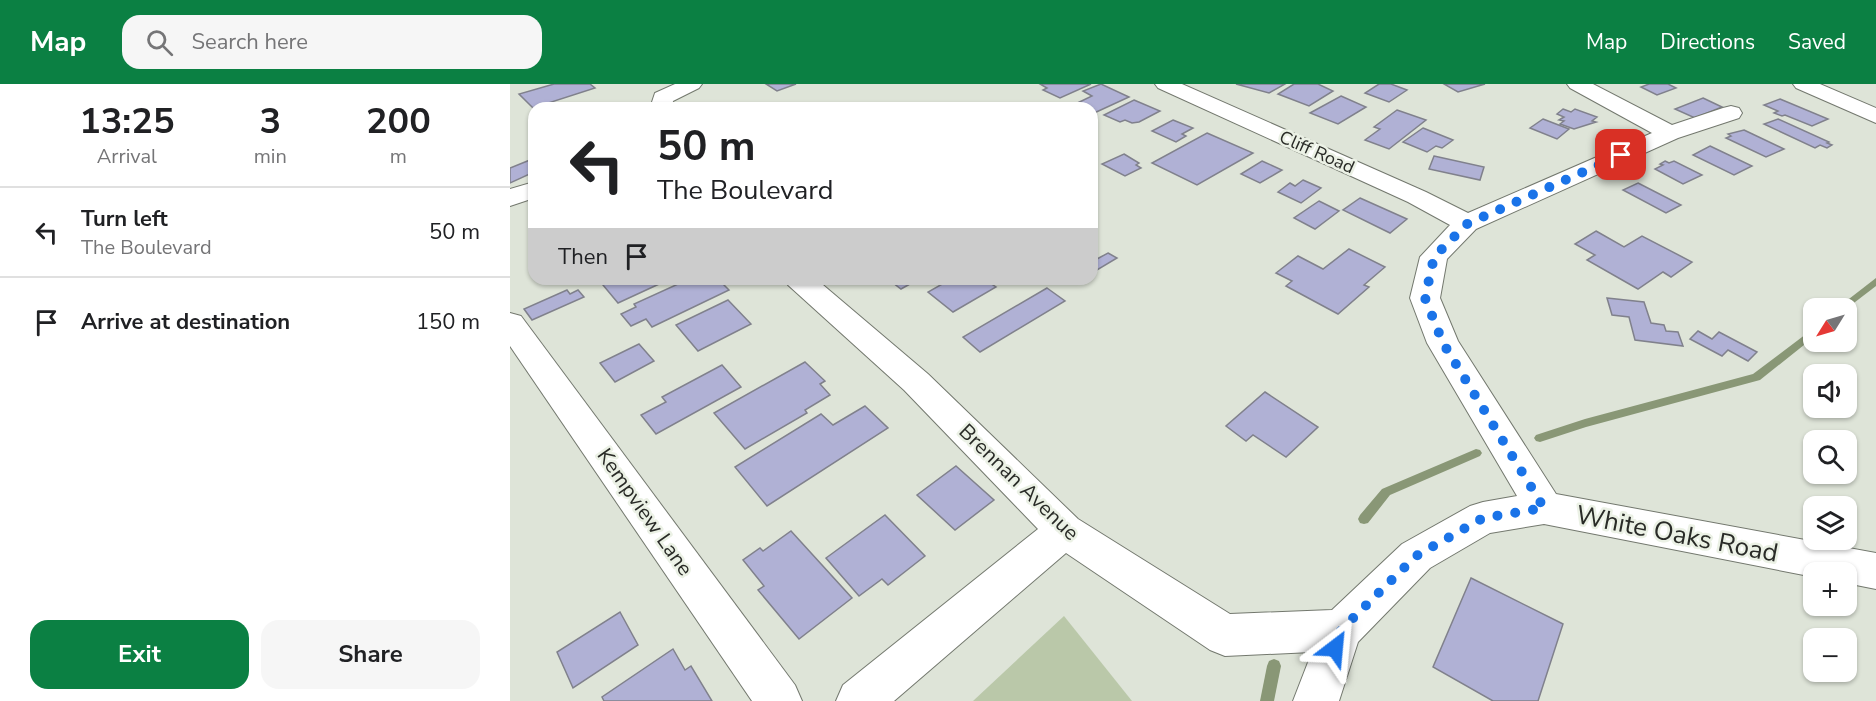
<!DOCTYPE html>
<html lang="en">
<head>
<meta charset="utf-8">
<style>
	:root { --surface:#fff; --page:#f6f6f6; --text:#202124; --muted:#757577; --line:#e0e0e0; --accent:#0b8043 }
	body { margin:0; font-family:"Nunito Sans",sans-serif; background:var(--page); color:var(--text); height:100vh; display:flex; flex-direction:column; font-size:22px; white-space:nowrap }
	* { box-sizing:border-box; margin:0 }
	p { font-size:20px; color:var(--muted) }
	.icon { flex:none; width:33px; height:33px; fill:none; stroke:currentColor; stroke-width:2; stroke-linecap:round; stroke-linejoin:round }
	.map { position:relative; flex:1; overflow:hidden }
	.sheet { display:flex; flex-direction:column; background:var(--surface); width:510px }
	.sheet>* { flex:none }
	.banner { position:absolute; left:18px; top:18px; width:570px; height:183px; border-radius:18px; box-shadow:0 2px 4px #0004; background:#fff; color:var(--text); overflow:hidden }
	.needle { width:39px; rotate:233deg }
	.controls { position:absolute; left:1293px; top:214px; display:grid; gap:12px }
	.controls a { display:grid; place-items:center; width:54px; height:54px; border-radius:12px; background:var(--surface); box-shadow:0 2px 4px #0004; font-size:30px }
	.pin { position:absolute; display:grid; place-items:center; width:51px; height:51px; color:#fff; margin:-26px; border-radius:12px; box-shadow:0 3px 9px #0006 }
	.me { position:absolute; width:66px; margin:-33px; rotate:29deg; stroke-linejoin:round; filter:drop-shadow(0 0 4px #0008) }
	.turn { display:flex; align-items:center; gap:21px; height:126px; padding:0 30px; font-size:27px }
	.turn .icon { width:78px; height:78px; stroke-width:2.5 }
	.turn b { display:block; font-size:42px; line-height:51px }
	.then { display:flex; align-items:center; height:57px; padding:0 30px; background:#0003; gap:12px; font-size:22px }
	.eta { display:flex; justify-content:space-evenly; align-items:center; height:102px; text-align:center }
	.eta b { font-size:36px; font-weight:700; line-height:42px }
	.button { display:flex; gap:12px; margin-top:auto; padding:12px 30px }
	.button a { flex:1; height:69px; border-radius:18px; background:var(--accent); color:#fff; font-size:24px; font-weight:700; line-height:69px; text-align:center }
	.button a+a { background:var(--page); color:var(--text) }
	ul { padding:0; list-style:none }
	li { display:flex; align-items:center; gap:18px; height:90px; padding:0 30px; border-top:2px solid var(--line) }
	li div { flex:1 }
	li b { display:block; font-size:22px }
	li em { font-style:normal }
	header { display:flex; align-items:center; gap:36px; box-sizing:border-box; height:84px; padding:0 30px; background:var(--accent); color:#fff }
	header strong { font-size:28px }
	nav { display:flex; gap:33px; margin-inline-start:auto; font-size:21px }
	.search { width:420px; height:54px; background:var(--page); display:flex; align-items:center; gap:15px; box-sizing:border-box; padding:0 21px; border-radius:18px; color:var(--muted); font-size:22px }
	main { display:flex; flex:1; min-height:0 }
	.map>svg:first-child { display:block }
	.green { fill:#bac8a9 }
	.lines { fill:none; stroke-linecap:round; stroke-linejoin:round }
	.stream { fill:#899776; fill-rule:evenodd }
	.building { fill:#b0b1d5; stroke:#80818c; stroke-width:1.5 }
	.minor-casing { stroke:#73786e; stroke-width:2 }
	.minor { fill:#fff; fill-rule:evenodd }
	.route { stroke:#1a73e8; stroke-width:10; stroke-dasharray:0 18 }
	.labels { text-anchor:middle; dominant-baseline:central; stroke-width:5; stroke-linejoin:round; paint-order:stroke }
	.far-street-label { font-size:18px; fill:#292b27; stroke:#ebf1e5 }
	.street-label { font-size:21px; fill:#292b27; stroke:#ebf1e5 }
	.near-street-label { font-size:26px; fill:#292b27; stroke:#ebf1e5 }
</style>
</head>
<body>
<header>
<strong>Map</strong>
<div class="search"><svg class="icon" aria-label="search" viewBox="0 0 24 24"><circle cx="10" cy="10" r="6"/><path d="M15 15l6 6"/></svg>Search here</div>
<nav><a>Map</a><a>Directions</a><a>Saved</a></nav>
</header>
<main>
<section class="sheet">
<div class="eta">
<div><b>13:25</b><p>Arrival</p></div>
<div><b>3</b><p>min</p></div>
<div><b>200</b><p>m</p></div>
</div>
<ul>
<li><svg class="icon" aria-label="left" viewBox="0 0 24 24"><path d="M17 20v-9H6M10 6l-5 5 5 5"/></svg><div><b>Turn left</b><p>The Boulevard</p></div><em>50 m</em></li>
<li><svg class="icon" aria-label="arrive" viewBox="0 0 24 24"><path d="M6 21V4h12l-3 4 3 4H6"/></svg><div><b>Arrive at destination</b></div><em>150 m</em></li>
</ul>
<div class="button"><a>Exit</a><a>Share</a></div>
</section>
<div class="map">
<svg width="1366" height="617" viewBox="0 0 1366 617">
	<rect width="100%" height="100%" fill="#dee4d8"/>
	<polygon class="green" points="554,532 622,617 463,617"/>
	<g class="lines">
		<g class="stream">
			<polygon points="1366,194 1366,202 1336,225 1326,225"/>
			<polygon points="1304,244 1304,253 1250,296 1076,343 1030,358 1026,357 1024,354 1026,351 1075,335 1243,290"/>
			<polygon points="966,365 970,366 972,369 970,372 880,411 858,439 854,440 850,439 848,435 850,431 872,405"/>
			<polygon points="764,575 769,577 771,582 764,617 750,617 757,582 759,577"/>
		</g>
	</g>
	<g class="building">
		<polygon points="44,0 80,0 85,4 23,24 9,10"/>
		<polygon points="256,0 286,0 267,7"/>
		<polygon points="530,0 581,0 550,14 533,6 537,4"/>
		<polygon points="591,0 619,13 582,30 582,24 557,24 582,12 573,7"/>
		<polygon points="726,0 775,0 759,9"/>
		<polygon points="784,0 808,0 823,7 799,22 768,10"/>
		<polygon points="869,0 881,0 897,6 879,18 855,9"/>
		<polygon points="934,0 975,0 948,8"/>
		<polygon points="1139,0 1158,0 1166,4 1147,11 1131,3"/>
		<polygon points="831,12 856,23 828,40 800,29"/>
		<polygon points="1193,14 1212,23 1185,34 1165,25"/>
		<polygon points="1270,15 1318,35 1302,42 1275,31 1272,32 1264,29 1268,27 1254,21"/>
		<polygon points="624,16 650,27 629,38 622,39 615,36 610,38 594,31"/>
		<polygon points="1053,25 1061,28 1065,25 1087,33 1082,37 1086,38 1064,45 1050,40 1054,37 1049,36 1054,33 1047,30"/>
		<polygon points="887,26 916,36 879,65 855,56 870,45 864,43"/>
		<polygon points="1033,35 1059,45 1047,55 1020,44"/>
		<polygon points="1268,35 1319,58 1317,59 1322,61 1317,64 1310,61 1305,64 1254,40"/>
		<polygon points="663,36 683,44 672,50 676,52 666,58 642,47"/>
		<polygon points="913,44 943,56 932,64 926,62 917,68 893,58"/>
		<polygon points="1234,46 1274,65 1256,73 1216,54 1221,52 1218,50"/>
		<polygon points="697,49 743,69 687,101 642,79"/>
		<polygon points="1200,62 1242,82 1224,91 1183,71"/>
		<polygon points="614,70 629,79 626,81 631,84 615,92 592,80"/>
		<polygon points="924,72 974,83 970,96 919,85"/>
		<polygon points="20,76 24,80 24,88 0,99 0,84"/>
		<polygon points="752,77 772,86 750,99 731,90"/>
		<polygon points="1155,77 1159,79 1164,77 1192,91 1173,100 1145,85 1153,81 1150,80"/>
		<polygon points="793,96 811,104 791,119 768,108 780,99 785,102"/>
		<polygon points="1128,99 1171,121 1156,129 1113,106"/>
		<polygon points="850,114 897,135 880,149 833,126"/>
		<polygon points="809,117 829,127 805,145 784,134"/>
		<polygon points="1086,147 1114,163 1132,152 1182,178 1161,193 1153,188 1128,205 1077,176 1085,171 1065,160"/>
		<polygon points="839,165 875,183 854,201 859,203 828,230 776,202 782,197 766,189 788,172 813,185"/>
		<polygon points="598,169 607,174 582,189 582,171 587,175"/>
		<polygon points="88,195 160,195 108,219"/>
		<polygon points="179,195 208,195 219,206 142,243 136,235 121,242 111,230 126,223 124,220"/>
		<polygon points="378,195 409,195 391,205"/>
		<polygon points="441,195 481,195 477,197 486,203 443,228 418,208"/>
		<polygon points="537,204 555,217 470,268 453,253"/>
		<polygon points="57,206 60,210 68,206 74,213 22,236 14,225"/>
		<polygon points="1097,214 1134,218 1141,239 1154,241 1156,247 1168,248 1173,262 1125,256 1119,233 1102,231"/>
		<polygon points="218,216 241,240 188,267 166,241"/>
		<polygon points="1188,247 1202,255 1209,248 1247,268 1238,277 1218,266 1212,272 1180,255"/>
		<polygon points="129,260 144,277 105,298 90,279"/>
		<polygon points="295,278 315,297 310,300 320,311 295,326 297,329 235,365 204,329"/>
		<polygon points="212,281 231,303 146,350 131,331 156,318 152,313"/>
		<polygon points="755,308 808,343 776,373 743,351 736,357 716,342"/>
		<polygon points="355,322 378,344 257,422 225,383 311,330 323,341"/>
		<polygon points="446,382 484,416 445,446 407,411"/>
		<polygon points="375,431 415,472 378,501 372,495 349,512 316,474"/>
		<polygon points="281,447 342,514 289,555 248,506 254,502 233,476 250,464 253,467"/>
		<polygon points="961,494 1053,540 1028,617 983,617 923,583"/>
		<polygon points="110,528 128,561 63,604 47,568"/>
		<polygon points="163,565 175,586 181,582 202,617 94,617 92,613"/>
	</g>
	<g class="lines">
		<g class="minor-casing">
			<g id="minor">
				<polygon points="165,0 192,0 189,4 163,17 162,24 140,24 145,9"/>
				<polygon points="645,0 672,0 916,108 958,129 1142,49 1060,4 1057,0 1083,0 1162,41 1213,24 1221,22 1229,24 1232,29 1229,34 1168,54 966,145 937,175 930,214 948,257 1046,410 1366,469 1366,505 1336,499 1336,489 1304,489 1304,493 1034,440 980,449 920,484 848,558 829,617 783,617 802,568 715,572 700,566 556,469 384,617 326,617 333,601 528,445 394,306 278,201 274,195 306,195 418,290 568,435 720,530 822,526 892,460 960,422 973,418 1007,412 917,259 900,214 910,173 940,141 898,118 648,4"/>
				<polygon points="1283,0 1310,0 1366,24 1366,39 1286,4"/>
				<polygon points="24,98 24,114 0,122 0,105"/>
				<polygon points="0,229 11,232 285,601 292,617 242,617 0,262"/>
			</g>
		</g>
		<use href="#minor" class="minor"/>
	</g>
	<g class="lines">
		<polyline class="route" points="825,564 831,546 906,472 973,434 1034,424 933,259 915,214 924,173 957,140 1111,71"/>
	</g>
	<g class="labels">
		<g class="far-street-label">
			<text transform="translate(807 68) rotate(24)">Cliff Road</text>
		</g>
		<g class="street-label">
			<text transform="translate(509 398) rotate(44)">Brennan Avenue</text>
			<text transform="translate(135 428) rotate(55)">Kempview Lane</text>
		</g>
		<g class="near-street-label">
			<text transform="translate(1167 450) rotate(11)">White Oaks Road</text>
		</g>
	</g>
</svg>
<div class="controls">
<a><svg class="needle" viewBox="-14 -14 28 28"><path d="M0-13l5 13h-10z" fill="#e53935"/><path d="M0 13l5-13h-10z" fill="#757577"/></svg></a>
<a><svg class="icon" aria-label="sound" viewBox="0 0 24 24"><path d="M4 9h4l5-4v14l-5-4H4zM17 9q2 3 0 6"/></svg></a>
<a><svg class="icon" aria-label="search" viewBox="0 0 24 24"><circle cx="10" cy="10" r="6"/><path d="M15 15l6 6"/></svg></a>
<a><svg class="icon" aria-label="layers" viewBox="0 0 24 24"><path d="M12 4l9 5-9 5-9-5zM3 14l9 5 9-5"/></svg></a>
<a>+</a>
<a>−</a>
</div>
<div class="pin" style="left:1111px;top:71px;background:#d93025"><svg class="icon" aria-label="arrive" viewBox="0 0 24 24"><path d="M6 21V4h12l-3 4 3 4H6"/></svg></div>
<svg class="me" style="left:825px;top:564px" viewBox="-20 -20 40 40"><path d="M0-17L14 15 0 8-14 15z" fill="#1a73e8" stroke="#fff" stroke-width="4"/></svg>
<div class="banner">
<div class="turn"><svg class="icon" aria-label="left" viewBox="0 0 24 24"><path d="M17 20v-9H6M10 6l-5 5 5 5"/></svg><div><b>50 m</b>The Boulevard</div></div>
<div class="then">Then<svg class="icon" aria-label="arrive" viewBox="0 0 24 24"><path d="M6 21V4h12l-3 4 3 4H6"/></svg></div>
</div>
</div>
</main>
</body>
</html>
